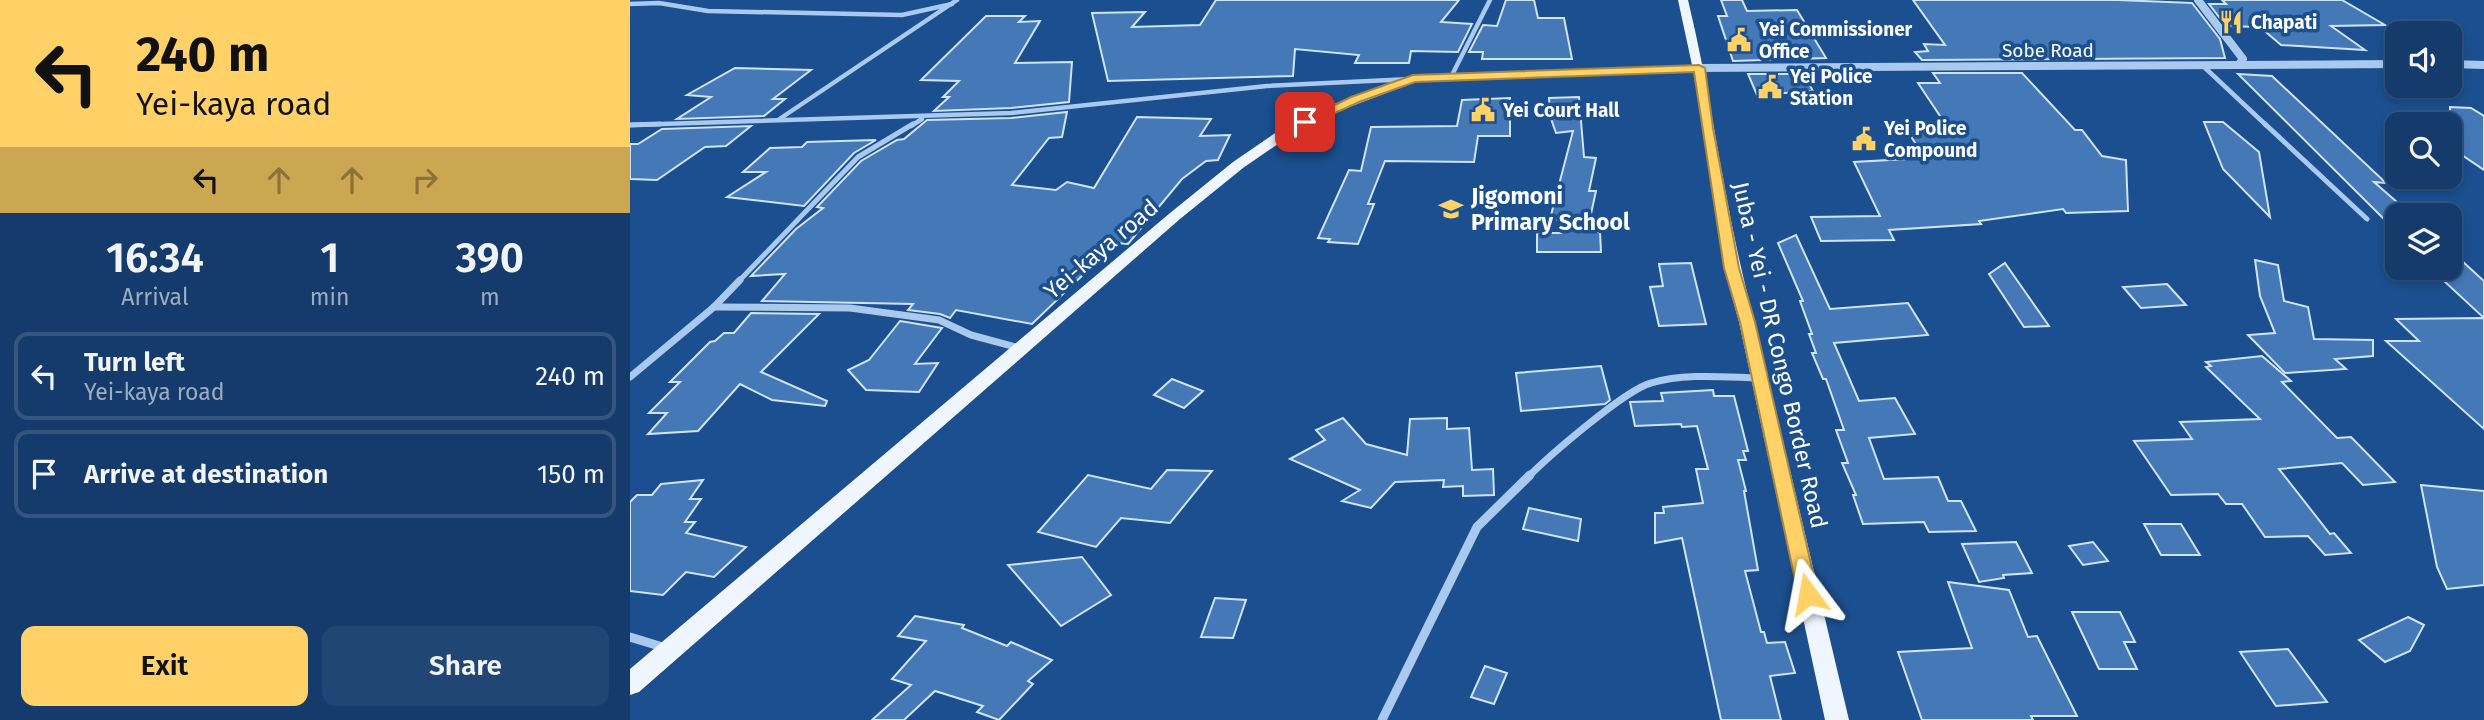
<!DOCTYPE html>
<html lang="en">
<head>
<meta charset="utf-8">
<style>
	:root { --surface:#143b6b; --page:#214673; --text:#f1f3f6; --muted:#9dadc1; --line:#33557e; --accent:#ffd166 }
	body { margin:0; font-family:"Fira Sans",sans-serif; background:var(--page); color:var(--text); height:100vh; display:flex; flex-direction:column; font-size:26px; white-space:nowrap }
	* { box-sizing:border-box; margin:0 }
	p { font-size:23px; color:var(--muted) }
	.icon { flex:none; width:38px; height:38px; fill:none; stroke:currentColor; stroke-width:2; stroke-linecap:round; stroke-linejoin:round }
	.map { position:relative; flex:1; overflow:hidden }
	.details { display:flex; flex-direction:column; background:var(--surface); width:630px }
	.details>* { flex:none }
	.guide { background:#ffd166; color:#111; overflow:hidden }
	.controls { position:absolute; left:1755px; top:21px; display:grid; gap:14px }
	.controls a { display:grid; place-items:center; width:77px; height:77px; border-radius:14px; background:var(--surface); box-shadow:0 4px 10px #0003,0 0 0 2px var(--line); font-size:35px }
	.pin { position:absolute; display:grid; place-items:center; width:60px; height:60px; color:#fff; margin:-30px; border-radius:14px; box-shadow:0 4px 10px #0006 }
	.me { position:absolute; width:77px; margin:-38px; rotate:347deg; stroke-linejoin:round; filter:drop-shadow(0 0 5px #0008) }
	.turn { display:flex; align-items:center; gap:24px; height:147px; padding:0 21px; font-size:32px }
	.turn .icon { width:91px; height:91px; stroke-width:2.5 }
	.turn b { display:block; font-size:49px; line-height:60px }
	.lanes { display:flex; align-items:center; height:66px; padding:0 21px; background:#0003; justify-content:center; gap:35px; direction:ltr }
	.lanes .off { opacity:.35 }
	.eta { display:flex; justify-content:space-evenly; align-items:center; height:119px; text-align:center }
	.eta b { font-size:42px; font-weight:600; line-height:49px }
	.cta { display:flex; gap:14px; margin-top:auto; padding:14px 21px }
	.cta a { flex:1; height:80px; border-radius:14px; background:var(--accent); color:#111; font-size:28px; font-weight:600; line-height:80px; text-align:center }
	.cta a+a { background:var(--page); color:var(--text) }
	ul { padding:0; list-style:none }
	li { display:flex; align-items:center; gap:21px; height:88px; margin:0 14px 10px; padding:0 7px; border:4px solid var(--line); border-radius:14px }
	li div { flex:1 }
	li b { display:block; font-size:26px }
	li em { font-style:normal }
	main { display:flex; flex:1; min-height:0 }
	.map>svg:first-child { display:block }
	.building { fill:#4478b7; stroke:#cfe3fa; stroke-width:2 }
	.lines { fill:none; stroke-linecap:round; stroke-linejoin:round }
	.minor-far3 { stroke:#a9c9ee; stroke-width:4.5 }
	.minor-far2 { stroke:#a9c9ee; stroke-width:5 }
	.minor-far1 { stroke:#a9c9ee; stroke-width:7 }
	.minor { stroke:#a9c9ee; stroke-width:9 }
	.tertiary { stroke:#a9c9ee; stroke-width:8 }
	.primary { fill:#f0f6ff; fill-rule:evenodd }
	.route { fill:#ffd166; stroke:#a68842; stroke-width:2 }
	.labels { text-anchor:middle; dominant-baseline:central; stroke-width:7; stroke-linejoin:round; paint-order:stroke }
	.far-poi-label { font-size:19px; font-weight:bold; fill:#fff; stroke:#1b4f8f; text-anchor:start }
	.far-street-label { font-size:19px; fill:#fff; stroke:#1b4f8f }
	.poi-label { font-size:23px; font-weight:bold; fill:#fff; stroke:#1b4f8f; text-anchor:start }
	.street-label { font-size:23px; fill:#fff; stroke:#1b4f8f }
</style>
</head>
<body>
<main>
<section class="details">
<div class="guide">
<div class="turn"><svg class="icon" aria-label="left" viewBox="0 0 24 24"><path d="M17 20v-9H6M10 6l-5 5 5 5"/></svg><div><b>240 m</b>Yei-kaya road</div></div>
<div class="lanes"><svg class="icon" aria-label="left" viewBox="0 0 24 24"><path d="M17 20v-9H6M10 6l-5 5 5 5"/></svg><svg class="icon off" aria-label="ahead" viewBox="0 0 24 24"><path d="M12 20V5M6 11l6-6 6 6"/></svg><svg class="icon off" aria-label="ahead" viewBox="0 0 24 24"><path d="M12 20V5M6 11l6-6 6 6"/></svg><svg class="icon off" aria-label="right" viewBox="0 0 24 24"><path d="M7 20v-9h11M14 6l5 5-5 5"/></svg></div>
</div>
<div class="eta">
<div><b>16:34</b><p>Arrival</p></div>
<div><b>1</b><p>min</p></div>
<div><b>390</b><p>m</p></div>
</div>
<ul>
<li><svg class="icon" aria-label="left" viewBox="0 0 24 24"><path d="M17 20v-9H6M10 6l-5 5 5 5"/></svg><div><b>Turn left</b><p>Yei-kaya road</p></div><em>240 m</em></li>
<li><svg class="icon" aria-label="arrive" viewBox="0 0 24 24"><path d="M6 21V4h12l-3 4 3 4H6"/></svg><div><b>Arrive at destination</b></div><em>150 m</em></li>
</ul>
<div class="cta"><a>Exit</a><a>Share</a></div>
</section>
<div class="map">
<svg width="1854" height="720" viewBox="0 0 1854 720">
	<rect width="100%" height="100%" fill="#1b4f8f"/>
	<g class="building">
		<polygon points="586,0 829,0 811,22 842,24 828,52 781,51 779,63 725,63 729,55 665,49 663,76 478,81 462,13 515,12 502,27 570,25"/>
		<polygon points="876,0 904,0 908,18 934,18 942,59 852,59 853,52 839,52 853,25 867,26"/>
		<polygon points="1091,0 1112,0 1117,11 1167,10 1196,58 1103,61 1088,16 1097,16"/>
		<polygon points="1283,0 1488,0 1562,3 1590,39 1595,58 1292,60 1285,52 1298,51 1294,44 1315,45"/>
		<polygon points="1592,0 1712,0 1755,25 1701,26 1735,50 1651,45 1630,27 1596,26 1579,4 1596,4"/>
		<polygon points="356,16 395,16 389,22 410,21 385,63 442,62 439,102 381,108 304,111 319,97 313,97 329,81 291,80"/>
		<polygon points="105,68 181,70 143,99 155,99 134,116 47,119 81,97 57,95"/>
		<polygon points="1303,73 1392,73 1445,130 1452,130 1472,156 1496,160 1498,211 1436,213 1433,209 1349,221 1351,224 1259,230 1264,240 1191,241 1181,217 1250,216 1224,162 1295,158 1278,132 1320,131 1288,83 1310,83"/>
		<polygon points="1118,74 1174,74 1183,91 1127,95"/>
		<polygon points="1608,74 1642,76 1756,183 1744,182 1768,203 1768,233"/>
		<polygon points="949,97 954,157 966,158 959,191 966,191 957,232 970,232 971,252 907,252 907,233 931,233 930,220 920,219 943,131 926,133 920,116 919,98"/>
		<polygon points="880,98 880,136 848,136 844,162 755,161 738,204 744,204 728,244 698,242 700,239 688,238 719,170 731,171 741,127 827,126 832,100"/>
		<polygon points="1820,107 1841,108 1854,116 1854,170 1820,147"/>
		<polygon points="437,112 432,137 419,138 382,185 426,190 437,182 464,188 507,117 581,119 570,136 600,135 588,160 576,161 552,179 498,244 486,243 402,324 326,310 320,318 310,314 278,310 283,304 132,301 155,274 121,276 166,229 193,208 187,207 231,161 267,140 274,139 297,120 381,118"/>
		<polygon points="1574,122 1593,122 1629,152 1640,217 1593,169"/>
		<polygon points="121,126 96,146 75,147 27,180 0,179 0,144 8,144 32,129"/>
		<polygon points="246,140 224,153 174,206 97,197 136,172 113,172 140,148 172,147 177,142"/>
		<polygon points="1166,235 1200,309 1278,303 1298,335 1204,343 1229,401 1265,398 1285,434 1239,438 1254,479 1308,477 1318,501 1331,501 1346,531 1299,532 1294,522 1233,524 1223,495 1226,495 1212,463 1218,463 1206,430 1214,430 1196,379 1193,379 1182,353 1186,353 1179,334 1182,334 1170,301 1173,301 1148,243"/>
		<polygon points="1820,250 1854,281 1854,318 1800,268 1820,268"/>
		<polygon points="1625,260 1648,265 1654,301 1678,307 1684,339 1743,340 1743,356 1705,359 1716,369 1655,373 1618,335 1645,333 1630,296"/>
		<polygon points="1061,263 1076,324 1029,326 1020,287 1033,286 1029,264"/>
		<polygon points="1375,263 1419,326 1394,327 1359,274"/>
		<polygon points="1537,284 1556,305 1511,308 1493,287"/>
		<polygon points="121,313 189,314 131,372 197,401 195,406 142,400 110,384 68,431 18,434 37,413 19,413 50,382 40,382 80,342 85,341 94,333 104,333"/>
		<polygon points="1854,318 1854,429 1756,341 1789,341 1766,319"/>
		<polygon points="270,321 312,328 285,364 308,363 289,392 236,390 218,370 239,360"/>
		<polygon points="1632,356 1661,381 1652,382 1707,438 1721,437 1765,482 1733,485 1712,463 1649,469 1700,534 1704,533 1721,553 1695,555 1678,536 1635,537 1612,504 1596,504 1588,494 1541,495 1504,441 1562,439 1550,422 1630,419 1576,367 1581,366 1576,362"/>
		<polygon points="971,366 980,400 975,404 891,411 886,373"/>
		<polygon points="542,379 573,391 554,408 524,395"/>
		<polygon points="1083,390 1084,396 1104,396 1118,451 1113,451 1116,460 1108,460 1116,491 1114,491 1128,570 1115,571 1131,632 1134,632 1137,643 1155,642 1165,673 1140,676 1151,720 1091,720 1052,538 1025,543 1025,513 1034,513 1033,507 1073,503 1066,469 1078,469 1067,426 1052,427 1051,424 1005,426 1000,402 1033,401 1031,393"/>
		<polygon points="713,418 736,444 777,455 780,419 817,418 817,429 839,428 842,470 863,469 864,495 833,496 833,486 813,487 814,480 765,482 741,508 712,501 730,490 660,459 695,440 686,430"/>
		<polygon points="537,470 582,471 540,523 491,518 466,547 408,532 458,475 521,489"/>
		<polygon points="73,480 60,499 71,499 55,522 65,522 56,533 116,547 84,577 56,572 33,595 0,591 0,502 7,495 22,495 31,484"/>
		<polygon points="1791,485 1854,491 1854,585 1817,589 1807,567"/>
		<polygon points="899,508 951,519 948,541 893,529"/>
		<polygon points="1514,524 1551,524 1570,555 1531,555"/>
		<polygon points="1386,542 1402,573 1373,575 1374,578 1349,582 1332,544"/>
		<polygon points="1463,542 1478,561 1453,565 1439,546"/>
		<polygon points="452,557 481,595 431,626 378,565"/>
		<polygon points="1318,582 1379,590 1398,637 1407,636 1447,716 1401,716 1403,720 1292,720 1268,652 1342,648"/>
		<polygon points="585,598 616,600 603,638 571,637"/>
		<polygon points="1442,612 1490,612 1505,642 1494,642 1507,669 1469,669"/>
		<polygon points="285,616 334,625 332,628 377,646 381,642 422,660 398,681 403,684 369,720 347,712 353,706 305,691 274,720 242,720 281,685 262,679 296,641 268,636"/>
		<polygon points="1778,617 1794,625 1780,651 1755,662 1729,640"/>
		<polygon points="1658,649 1697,702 1646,706 1610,652"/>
		<polygon points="855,666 877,673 864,704 841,697"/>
	</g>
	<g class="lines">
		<g class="minor-far3">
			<polyline points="0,4 29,3 78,11 272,15 322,4"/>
			<polyline points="1572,65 1637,126"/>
			<polyline points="821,77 860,0"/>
			<polyline points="148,120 327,0"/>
			<polyline points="0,125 381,113 637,86 781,79"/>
			<polyline points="281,126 292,119"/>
		</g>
		<g class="minor-far2">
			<polyline points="1635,124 1737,219"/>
			<polyline points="0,125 30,124"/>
			<polyline points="108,282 228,157 283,124"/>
		</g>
		<g class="minor-far1">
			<polyline points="84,307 220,308 309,320 341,335 389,348"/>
			<polyline points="0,377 84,307 110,280"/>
			<path d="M898,477C919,456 995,390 1021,383C1055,373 1093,377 1128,378"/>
		</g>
		<g class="minor">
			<polyline points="0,637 36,648"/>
			<polyline points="752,720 847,527 900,475"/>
		</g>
		<g class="tertiary">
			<polyline points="1568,0 1613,59 1610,63"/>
			<polyline points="1820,64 1854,65"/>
			<polyline points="1069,68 1768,64"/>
		</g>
		<path class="primary" d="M1048,0H1058C1084,107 1095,217 1125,322L1219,720H1195L1109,322L1094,268L1064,72L785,82L701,114L658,137L613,168L550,219L9,692L0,695V669L540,213L603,162L648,131L693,108L779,77L1062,65Z"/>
	</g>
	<polygon class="route" points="1069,65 1075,68 1083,128 1109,268 1125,322 1188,594 1185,600 1178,603 1171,600 1168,594 1110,322 1094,268 1064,72 785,82 729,102 679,125 670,122 721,97 783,75"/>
	<defs>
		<g id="restaurant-bare" transform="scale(1.89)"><path d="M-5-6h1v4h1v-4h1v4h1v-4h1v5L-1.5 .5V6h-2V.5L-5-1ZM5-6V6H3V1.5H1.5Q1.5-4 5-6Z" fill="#ffd166" stroke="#1b4f8f" stroke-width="2.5" paint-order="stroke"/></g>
		<g id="civic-bare" transform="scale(1.89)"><path d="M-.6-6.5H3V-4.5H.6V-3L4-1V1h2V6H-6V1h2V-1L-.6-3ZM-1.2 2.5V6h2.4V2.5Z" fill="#ffd166" stroke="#1b4f8f" stroke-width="2.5" paint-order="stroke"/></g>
		<g id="school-bare" transform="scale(1.89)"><path d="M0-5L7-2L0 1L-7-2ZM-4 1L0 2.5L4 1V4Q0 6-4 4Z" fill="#ffd166" stroke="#1b4f8f" stroke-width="2.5" paint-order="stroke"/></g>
	</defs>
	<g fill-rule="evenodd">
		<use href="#restaurant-bare" x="1601" y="22"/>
		<use href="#civic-bare" x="1109" y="40"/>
		<use href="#civic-bare" x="1140" y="87"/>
		<use href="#civic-bare" x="853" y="110"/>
		<use href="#civic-bare" x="1234" y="139"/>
		<use href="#school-bare" x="821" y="209"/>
	</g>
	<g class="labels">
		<g class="far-poi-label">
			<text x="1621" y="22">Chapati</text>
			<text x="1129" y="29">Yei Commissioner<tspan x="1129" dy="22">Office</tspan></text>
			<text x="1160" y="76">Yei Police<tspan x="1160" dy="22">Station</tspan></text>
			<text x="873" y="110">Yei Court Hall</text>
			<text x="1254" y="128">Yei Police<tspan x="1254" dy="22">Compound</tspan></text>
		</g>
		<g class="far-street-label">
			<text x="1418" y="50">Sobe Road</text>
		</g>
		<g class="poi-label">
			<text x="841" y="196">Jigomoni<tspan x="841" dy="26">Primary School</tspan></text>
		</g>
		<g class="street-label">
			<text transform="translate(471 249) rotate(-40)">Yei-kaya road</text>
			<text transform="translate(1150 355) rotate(77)">Juba - Yei - DR Congo Border Road</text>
		</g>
	</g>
</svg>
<div class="controls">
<a><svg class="icon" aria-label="sound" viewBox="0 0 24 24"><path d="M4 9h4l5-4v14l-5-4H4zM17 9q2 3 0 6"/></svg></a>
<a><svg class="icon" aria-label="search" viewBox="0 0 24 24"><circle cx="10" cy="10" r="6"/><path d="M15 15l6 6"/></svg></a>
<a><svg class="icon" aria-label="layers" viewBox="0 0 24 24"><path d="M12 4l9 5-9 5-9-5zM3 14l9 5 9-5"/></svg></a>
</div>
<div class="pin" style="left:675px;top:122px;background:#d93025"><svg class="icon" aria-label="arrive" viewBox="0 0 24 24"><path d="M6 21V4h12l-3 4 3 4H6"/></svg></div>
<svg class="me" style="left:1178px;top:594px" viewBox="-20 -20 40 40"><path d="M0-17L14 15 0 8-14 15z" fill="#ffd166" stroke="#fff" stroke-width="4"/></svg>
</div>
</main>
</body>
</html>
